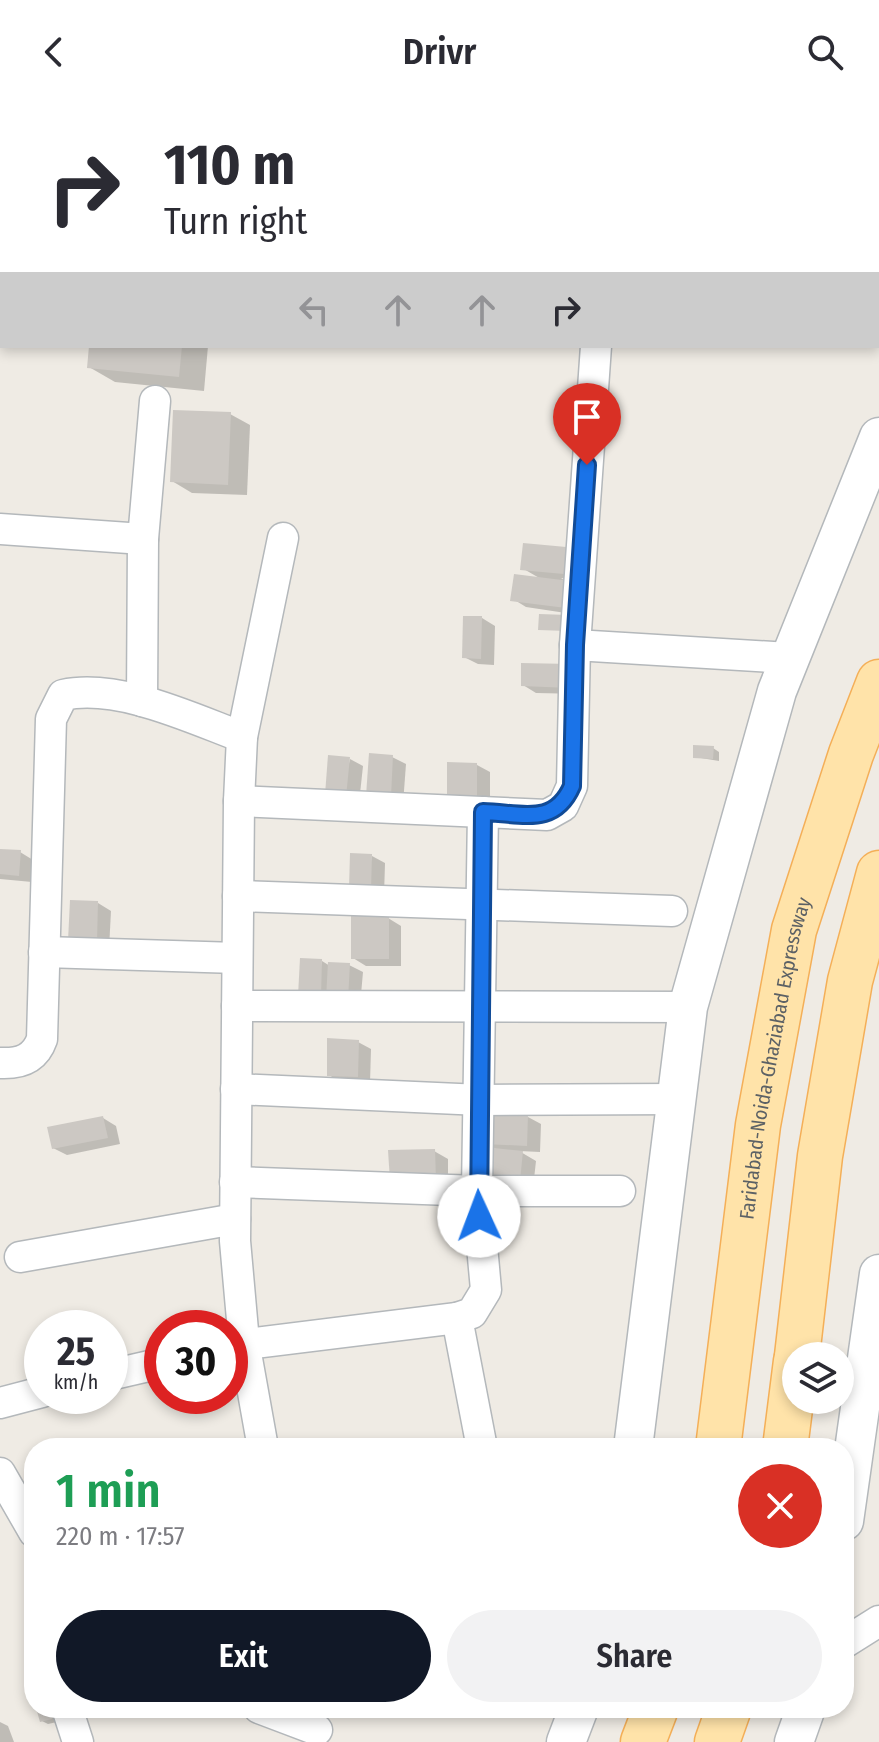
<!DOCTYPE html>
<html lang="en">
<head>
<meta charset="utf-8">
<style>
	:root { --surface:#fff; --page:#f2f2f3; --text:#2b2b33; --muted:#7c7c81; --accent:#111827 }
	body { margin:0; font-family:"Fira Sans Condensed",sans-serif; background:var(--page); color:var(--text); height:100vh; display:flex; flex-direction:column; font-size:30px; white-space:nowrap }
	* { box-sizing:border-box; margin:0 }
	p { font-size:26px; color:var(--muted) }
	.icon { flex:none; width:44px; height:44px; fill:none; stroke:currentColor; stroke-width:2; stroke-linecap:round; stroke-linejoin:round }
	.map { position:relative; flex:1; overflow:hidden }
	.drawer { position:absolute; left:24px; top:1334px; width:830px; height:280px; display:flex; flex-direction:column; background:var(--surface); border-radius:32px; box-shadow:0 4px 12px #0003 }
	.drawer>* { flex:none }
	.top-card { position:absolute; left:0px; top:0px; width:880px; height:244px; box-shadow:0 4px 12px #0003; background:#fff; color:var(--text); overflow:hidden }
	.controls { position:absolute; left:782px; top:1238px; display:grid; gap:16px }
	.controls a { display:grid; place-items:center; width:72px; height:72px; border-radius:50%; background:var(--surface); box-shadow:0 4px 12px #0003; font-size:40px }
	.speed { position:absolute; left:24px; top:1206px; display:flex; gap:16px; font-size:40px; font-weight:700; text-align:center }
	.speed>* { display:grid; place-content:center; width:104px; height:104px; border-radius:50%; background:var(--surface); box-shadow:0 4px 12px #0003; line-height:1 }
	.speed small { font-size:20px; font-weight:400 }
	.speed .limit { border:12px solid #d22; background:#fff; color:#111 }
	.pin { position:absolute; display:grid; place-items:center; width:68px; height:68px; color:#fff; margin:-82px -34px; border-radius:50% 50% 50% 0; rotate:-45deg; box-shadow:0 0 8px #0007 }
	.pin .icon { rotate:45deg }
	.me { position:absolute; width:88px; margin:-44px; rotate:358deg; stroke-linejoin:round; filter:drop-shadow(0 0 6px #0008) }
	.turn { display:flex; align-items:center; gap:28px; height:168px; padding:0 32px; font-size:36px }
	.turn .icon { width:104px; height:104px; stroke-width:2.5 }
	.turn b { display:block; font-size:56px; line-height:68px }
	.lanes { display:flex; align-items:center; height:76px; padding:0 32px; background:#0003; justify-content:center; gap:40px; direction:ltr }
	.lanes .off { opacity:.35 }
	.round { display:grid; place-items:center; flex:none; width:84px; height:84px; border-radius:42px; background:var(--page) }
	.overview { display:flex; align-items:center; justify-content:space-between; height:136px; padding:0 32px }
	h1 { font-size:48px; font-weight:600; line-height:60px; color:#1e9e55 }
	.primary-button { display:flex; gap:16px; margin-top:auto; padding:16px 32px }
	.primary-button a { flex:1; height:92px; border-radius:48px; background:var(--accent); color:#fff; font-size:32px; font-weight:600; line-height:92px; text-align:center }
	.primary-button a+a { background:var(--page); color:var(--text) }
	header { display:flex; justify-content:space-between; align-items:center; height:104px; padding:0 32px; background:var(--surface); font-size:36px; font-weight:600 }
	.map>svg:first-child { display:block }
	.shadow { fill:#0003 }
	.building { fill:#ccc8c3 }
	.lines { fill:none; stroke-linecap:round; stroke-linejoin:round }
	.minor-casing { stroke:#b4b8bb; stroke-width:33 }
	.tertiary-casing { stroke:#b4b8bb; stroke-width:41 }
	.primary-casing { stroke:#f4af58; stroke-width:47 }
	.minor { stroke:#fff; stroke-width:30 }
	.tertiary { stroke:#fff; stroke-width:38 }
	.primary { stroke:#ffe3a9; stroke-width:44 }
	.route-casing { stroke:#114b97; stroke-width:20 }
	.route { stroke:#1a73e8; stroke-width:14 }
	.labels { text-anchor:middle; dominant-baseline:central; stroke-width:6; stroke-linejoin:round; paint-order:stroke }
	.street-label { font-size:20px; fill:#5c6165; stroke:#fff }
</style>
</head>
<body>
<header><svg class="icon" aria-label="back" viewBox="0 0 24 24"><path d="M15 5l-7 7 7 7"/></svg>Drivr<svg class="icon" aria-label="search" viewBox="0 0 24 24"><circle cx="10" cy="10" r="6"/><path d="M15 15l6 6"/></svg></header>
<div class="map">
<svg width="879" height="1638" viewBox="0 0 879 1638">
	<rect width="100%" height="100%" fill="#efebe4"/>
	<g class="shadow">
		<rect x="0" y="87" width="2" height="72"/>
		<polygon points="91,242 208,242 204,287 115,278 89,263"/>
		<polygon points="230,310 250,321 247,391 192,389 172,377"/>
		<polygon points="525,441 588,477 561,474 582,487 579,511 526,503 513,495 541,475 522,464"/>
		<polygon points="482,514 495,522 494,561 478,560 464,553"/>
		<polygon points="523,561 583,590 536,589 523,581"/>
		<polygon points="713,644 719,648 719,657 695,653"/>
		<polygon points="392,653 406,660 403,700 382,698"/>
		<polygon points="350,655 363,662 359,699 340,698"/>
		<polygon points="477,661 490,668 490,707 462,707"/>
		<polygon points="0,747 20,748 33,756 32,778 0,775"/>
		<polygon points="372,752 385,759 384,792 364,792"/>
		<polygon points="98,799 111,807 109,845 83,844"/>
		<polygon points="388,814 401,822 401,862 366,862 353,854"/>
		<polygon points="322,857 330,862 349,861 363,868 360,902 314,899"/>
		<polygon points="358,938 371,945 370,979 342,979 329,971"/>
		<polygon points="528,1013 541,1020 540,1048 519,1047 536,1057 533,1084 497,1080 499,1047 486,1039"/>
		<polygon points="103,1014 116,1022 120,1040 67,1051 53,1044"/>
		<polygon points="434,1047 448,1055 448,1082 405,1084"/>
		<polygon points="38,1604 53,1604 57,1618 48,1620 42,1617"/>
		<polygon points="0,1618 8,1622 14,1638 0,1638"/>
	</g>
	<g class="building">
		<polygon points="89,242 182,242 179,273 87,264"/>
		<polygon points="173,306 231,308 228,381 170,378"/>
		<polygon points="523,439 577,444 575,471 520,466"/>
		<polygon points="514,470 570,477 566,504 510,497"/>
		<polygon points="539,510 568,511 568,527 538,526"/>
		<polygon points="463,512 482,512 481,555 462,554"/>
		<polygon points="521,559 571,560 570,584 521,582"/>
		<polygon points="693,641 714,642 713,655 693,654"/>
		<polygon points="369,649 393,651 391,693 366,692"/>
		<polygon points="328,651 350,653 346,693 325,691"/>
		<polygon points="447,658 477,659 477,700 447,700"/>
		<polygon points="0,745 21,746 19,772 0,770"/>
		<polygon points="350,749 372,750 371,786 349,785"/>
		<polygon points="70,796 98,797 97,838 68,837"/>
		<rect x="351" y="812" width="38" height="43"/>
		<polygon points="300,854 322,855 321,893 298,892"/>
		<polygon points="328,858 350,859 348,896 326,895"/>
		<polygon points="327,934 359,936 358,973 327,972"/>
		<polygon points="485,1009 528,1011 527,1042 484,1040"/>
		<polygon points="103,1012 108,1034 52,1045 47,1023"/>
		<polygon points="485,1043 523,1047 520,1077 481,1073"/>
		<polygon points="435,1045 436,1076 390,1077 388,1046"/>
		<polygon points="36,1604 49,1604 52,1615 40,1618"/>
	</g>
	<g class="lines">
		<g class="minor-casing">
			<g id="minor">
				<polyline points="26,0 27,2"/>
				<polyline points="615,2 615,0"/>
				<polyline points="0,75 2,75"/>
				<polyline points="0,425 143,435"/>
				<polyline points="575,541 789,554"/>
				<polyline points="142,597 143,435 155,297"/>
				<polyline points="239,697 547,711 563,702 572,682 575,541 596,242"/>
				<polyline points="238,792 672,807"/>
				<polyline points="44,848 237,854"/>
				<polyline points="237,902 688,903"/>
				<path d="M0,959C20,960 35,955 42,935L51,615L63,591C118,579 191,614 242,633"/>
				<polyline points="236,985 481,996 679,995"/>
				<polyline points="235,1078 477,1087 620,1087"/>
				<polyline points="20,1153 235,1115"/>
				<polyline points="230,1242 457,1214"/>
				<polyline points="110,1271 162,1259"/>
				<polyline points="0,1299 42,1288"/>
				<polyline points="263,1344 244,1238 235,1137 239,697 242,633 283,434"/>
				<polyline points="482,1344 457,1214 472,1209 486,1186 477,1087 483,708"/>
				<polyline points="0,1369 34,1428"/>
				<polyline points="844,1539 879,1517"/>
				<polyline points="67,1604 78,1638"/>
				<polyline points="259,1604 317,1626"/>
			</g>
		</g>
		<g class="tertiary-casing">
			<g id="tertiary">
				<polyline points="633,1344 688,903 777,587 879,333"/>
				<polyline points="844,1417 879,1170"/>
				<polyline points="566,1638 579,1604"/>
				<polyline points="794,1638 806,1604"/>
			</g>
		</g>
		<g class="primary-casing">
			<g id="primary">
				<polyline points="797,1252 820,1052 850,877 879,769"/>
				<path id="s1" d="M718,1344L758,1021L794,826L851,650L879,578"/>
				<polyline points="785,1344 796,1257"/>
				<polyline points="643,1638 656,1604"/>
				<polyline points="717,1638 729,1604"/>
			</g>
		</g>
		<use href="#minor" class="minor"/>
		<use href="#tertiary" class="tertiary"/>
		<use href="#primary" class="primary"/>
	</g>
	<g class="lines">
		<g class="route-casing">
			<path id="route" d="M479,1112L483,708C522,709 554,723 572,682L575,541L587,361"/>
		</g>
		<use href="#route" class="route"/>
	</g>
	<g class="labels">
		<g class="street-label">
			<text stroke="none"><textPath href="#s1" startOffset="394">Faridabad-Noida-Ghaziabad Expressway</textPath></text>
		</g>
	</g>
</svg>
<div class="controls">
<a><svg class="icon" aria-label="layers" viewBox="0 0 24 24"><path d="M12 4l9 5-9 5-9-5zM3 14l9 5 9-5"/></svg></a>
</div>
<div class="speed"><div>25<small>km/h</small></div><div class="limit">30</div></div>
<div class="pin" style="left:587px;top:361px;background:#d93025"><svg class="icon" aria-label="arrive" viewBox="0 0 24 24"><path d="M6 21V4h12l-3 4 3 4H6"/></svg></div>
<svg class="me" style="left:479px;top:1112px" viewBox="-20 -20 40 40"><circle r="19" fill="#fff"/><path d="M0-13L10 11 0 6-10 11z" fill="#1a73e8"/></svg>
<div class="top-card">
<div class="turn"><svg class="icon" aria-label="right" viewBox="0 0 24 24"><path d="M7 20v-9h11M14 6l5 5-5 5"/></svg><div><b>110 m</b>Turn right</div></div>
<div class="lanes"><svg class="icon off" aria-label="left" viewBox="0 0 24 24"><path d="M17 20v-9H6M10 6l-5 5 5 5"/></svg><svg class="icon off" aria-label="ahead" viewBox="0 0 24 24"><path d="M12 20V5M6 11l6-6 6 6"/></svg><svg class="icon off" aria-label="ahead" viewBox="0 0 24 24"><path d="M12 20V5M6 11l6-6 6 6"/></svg><svg class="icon" aria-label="right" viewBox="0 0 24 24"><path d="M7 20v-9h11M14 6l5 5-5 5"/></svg></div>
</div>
<section class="drawer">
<div class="overview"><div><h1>1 min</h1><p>220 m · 17:57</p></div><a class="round" style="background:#d93025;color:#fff"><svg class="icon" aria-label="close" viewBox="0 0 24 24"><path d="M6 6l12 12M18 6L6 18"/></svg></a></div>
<div class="primary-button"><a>Exit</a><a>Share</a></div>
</section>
</div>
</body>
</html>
